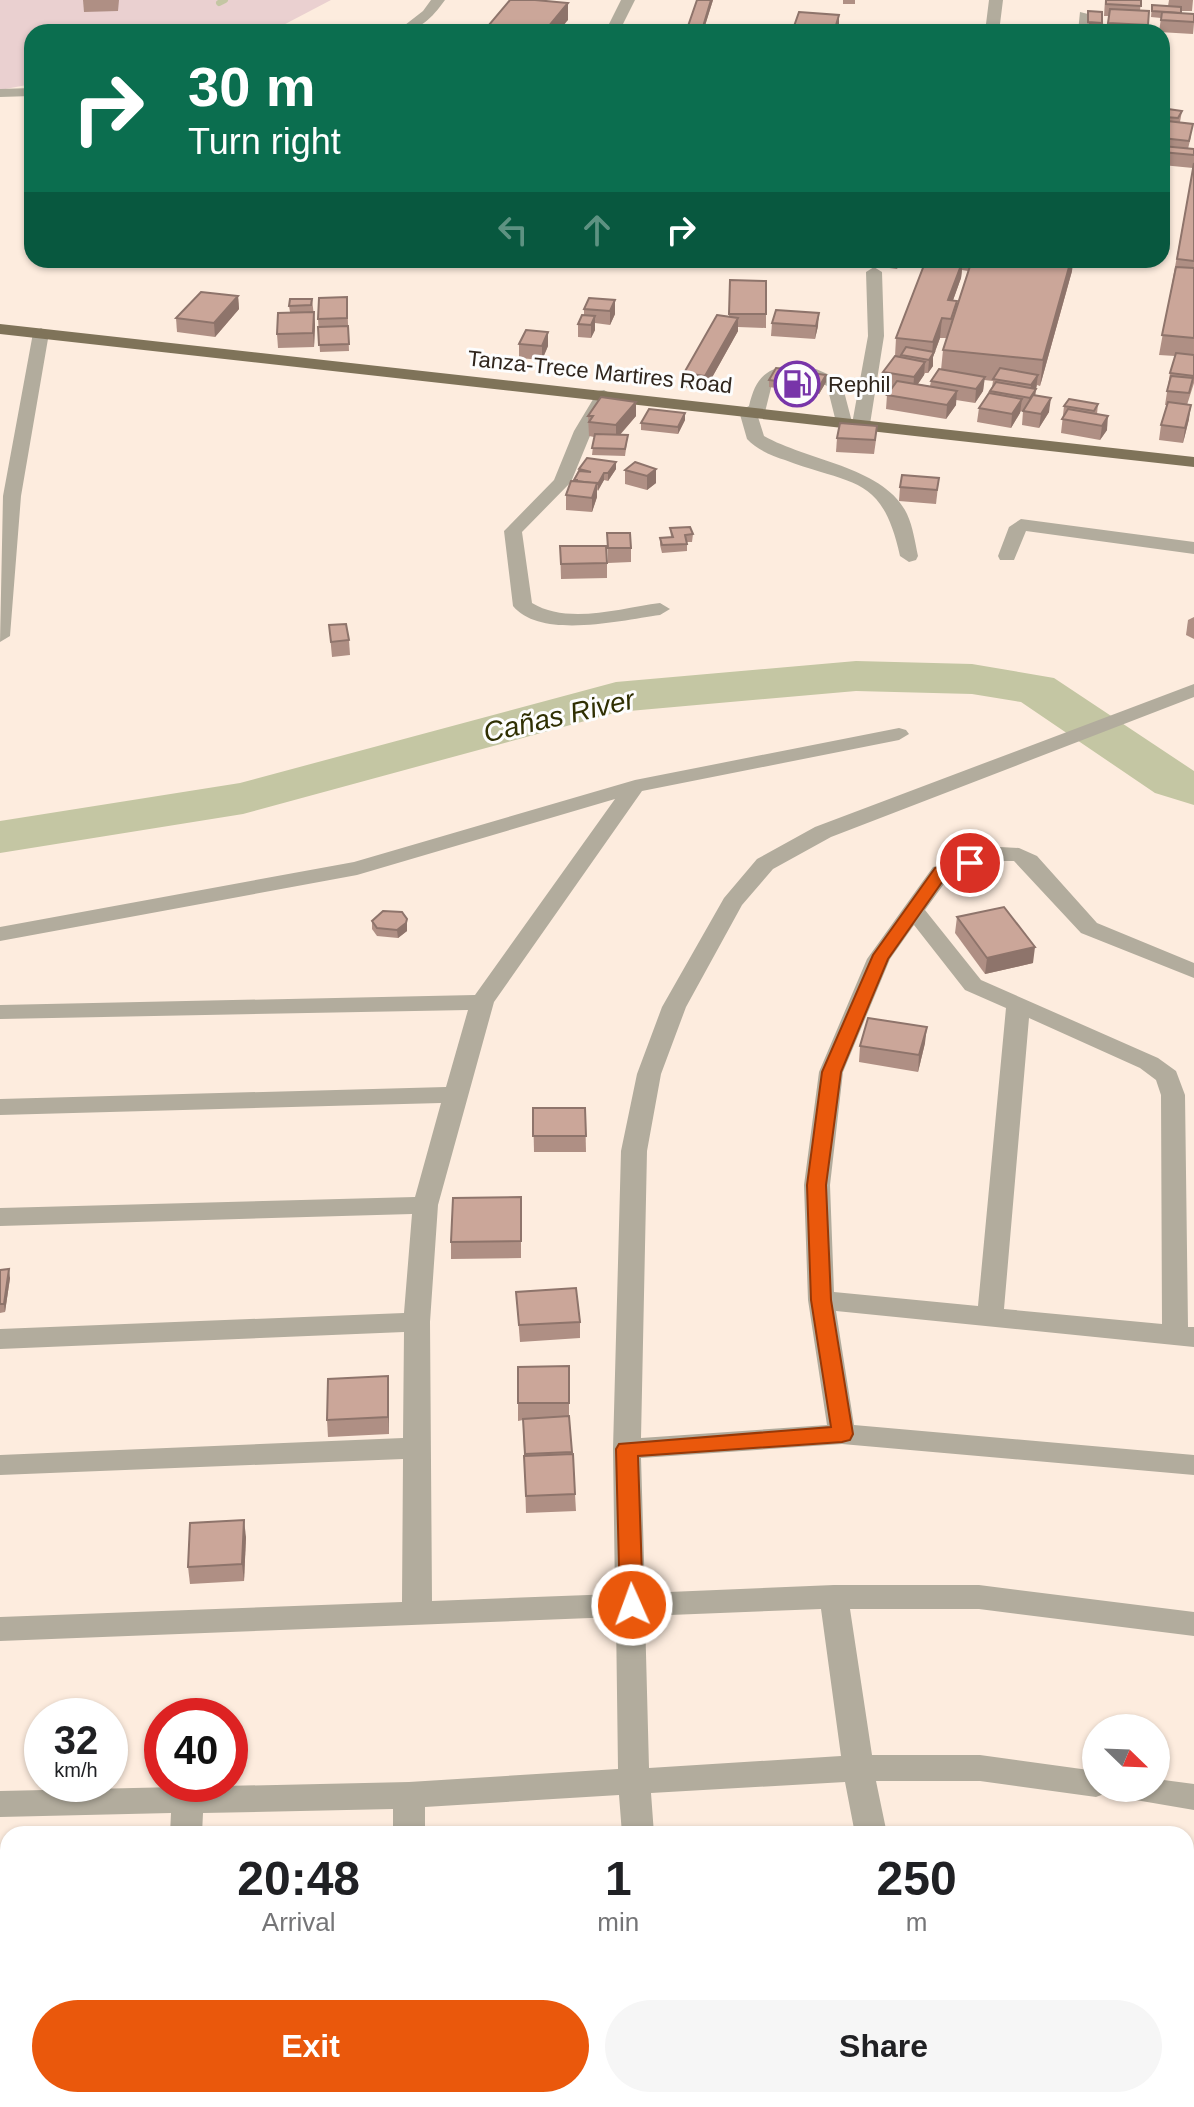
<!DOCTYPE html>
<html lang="en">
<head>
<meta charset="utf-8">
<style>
	:root { --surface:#fff; --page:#f6f6f6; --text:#202124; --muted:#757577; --accent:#ea580c }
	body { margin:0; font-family:Arial,sans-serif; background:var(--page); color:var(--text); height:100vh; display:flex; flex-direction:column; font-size:30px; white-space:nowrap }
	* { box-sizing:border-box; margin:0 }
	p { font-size:26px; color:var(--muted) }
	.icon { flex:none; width:44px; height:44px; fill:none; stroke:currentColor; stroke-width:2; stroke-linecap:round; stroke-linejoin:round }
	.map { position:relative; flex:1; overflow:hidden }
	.drawer { position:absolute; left:0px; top:1826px; width:1194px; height:282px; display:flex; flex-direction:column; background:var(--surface); border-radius:24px 24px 0 0; box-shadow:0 2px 6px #0004 }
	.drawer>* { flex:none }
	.guide { position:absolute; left:24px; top:24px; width:1146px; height:244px; border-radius:24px; box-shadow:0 2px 6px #0004; background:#0b6e4f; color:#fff; overflow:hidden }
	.needle { width:52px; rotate:113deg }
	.tools { position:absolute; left:1082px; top:1714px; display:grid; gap:16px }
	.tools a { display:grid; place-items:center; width:88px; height:88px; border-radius:50%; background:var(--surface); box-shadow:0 2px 6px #0004; font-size:40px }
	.speed { position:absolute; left:24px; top:1698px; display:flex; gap:16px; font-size:40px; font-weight:700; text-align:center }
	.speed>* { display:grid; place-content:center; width:104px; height:104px; border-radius:50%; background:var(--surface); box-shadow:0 2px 6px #0004; line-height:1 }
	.speed small { font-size:20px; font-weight:400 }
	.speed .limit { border:12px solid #d22; background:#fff; color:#111 }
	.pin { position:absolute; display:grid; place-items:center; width:68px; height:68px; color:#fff; margin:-34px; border:4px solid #fff; border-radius:50%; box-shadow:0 2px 8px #0007 }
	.me { position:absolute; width:88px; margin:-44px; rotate:358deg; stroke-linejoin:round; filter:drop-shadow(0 0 6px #0008) }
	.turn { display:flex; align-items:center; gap:28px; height:168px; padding:0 32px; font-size:36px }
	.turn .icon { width:104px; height:104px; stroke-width:2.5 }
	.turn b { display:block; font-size:56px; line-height:68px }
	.lanes { display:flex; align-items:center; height:76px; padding:0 32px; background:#0003; justify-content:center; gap:40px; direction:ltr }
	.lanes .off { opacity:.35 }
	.eta { display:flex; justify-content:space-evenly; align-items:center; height:136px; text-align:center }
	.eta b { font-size:48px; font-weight:700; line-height:56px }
	.primary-button { display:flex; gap:16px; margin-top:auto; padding:16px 32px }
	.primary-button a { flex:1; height:92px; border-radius:48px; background:var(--accent); color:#fff; font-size:32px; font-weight:700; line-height:92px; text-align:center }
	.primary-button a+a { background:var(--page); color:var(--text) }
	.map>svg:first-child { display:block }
	.green { fill:#ead0d0 }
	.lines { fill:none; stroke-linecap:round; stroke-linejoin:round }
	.stream { stroke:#c4c6a3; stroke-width:6 }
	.river { fill:#c4c6a3; fill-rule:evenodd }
	.minor { fill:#b2ac9d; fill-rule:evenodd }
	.major { fill:#7f7359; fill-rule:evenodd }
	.wall { fill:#af8f84; fill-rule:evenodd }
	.shaded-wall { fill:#8e746b }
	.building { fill:#cba699; stroke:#8e746b; stroke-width:2 }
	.route { fill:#ea580c; stroke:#983908; stroke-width:2 }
	.labels { text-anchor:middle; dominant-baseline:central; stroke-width:6; stroke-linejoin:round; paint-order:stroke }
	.far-street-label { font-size:22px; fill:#2f251c; stroke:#fdfdfd }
	.far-poi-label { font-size:22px; fill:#2f251c; stroke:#fdfdfd; text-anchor:start }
	.water-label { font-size:28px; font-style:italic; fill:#2f2f02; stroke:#fdfdfd }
</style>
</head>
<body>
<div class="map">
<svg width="1194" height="2107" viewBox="0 0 1194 2107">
	<rect width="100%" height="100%" fill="#fdecde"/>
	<polygon class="green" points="0,0 331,0 270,32 32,32 32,84 0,90"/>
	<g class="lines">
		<polyline class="stream" points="219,3 225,0"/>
		<polygon class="river" points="856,661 972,664 1054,678 1194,771 1194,805 1155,793 1021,702 972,694 856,691 618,712 243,814 0,853 0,821 240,783 616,682"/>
		<g class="minor">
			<path d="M431,0H445C432,18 419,32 396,32L423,11Z"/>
			<polygon points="621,0 635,0 619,32 605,32"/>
			<polygon points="989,0 1003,0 999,32 985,32"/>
			<polygon points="1080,12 1092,15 1092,32 1078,32"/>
			<polygon points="32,88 32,96 0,97 0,89"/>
			<polygon points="874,267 882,272 884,336 870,424 861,429 852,424 868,336 866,272"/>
			<polygon points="41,328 49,333 21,496 10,636 0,642 3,496 33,333"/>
			<path d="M790,365L816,369L841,380L852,422L849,426H837L827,386C810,376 788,368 772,384L765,412L758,417L764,436C808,461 885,467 907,514C913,527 915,542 918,556L916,560L909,562L900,556C882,474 853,486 785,460C772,456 756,449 747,439L739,411L749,406C755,381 763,369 790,365Z"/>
			<path d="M604,390L613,395L592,431L571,482L522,532L532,603C568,625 621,608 660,603L670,609L660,615C622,620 541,640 513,606L504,531L554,480L574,431L598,391Z"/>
			<polygon points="1021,519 1194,542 1194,554 1026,531 1014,560 1000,560 998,556 1009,527"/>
			<path d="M1194,684V697L831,837L773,869L742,905L686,1007L661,1074L647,1151L641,1438L827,1425L808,1300L804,1185L819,1072L867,959L933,867L1000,847L1019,848L1037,856L1097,923L1194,963V978L1081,933L1014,861H1001L949,877L925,910L981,980L1158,1058L1176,1071L1185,1095L1188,1327H1194V1347L836,1311L854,1425L1194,1455V1475L842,1444L641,1458L645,1593L834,1585H979L1194,1612V1636L979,1609H850L872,1755H980L1096,1771V1788H1110L1107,1793L1096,1797L980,1781H876L887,1834H855L845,1782L651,1793L654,1834H622L619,1795L425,1807V1834H393V1809L203,1813L202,1834H170L171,1813L0,1817V1791L409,1782L618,1769L616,1617L0,1641V1617L402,1602L403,1459L0,1475V1455L403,1438L404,1332L0,1349V1329L404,1313L412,1214L0,1226V1208L415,1197L441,1103L0,1115V1099L446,1087L468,1010L0,1019V1005L475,995L615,799L357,875L0,941V927L354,862L635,780L899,728L906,730L909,734L899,740L642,791L494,1002L438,1205L430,1322L432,1601L615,1594L613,1449L621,1151L637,1074L662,1007L724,898L757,859L815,827ZM914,925L965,990L1006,1008L978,1306L834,1292L830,1185L843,1072L890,959ZM1029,1018L1140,1068L1156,1080L1161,1095L1162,1324L1004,1309ZM821,1609L841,1756L649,1768L645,1616Z"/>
			<polygon points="1156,1779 1194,1784 1194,1810 1118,1797 1113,1788 1156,1788"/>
			<polygon points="1186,1974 1194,1975 1194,2005 1186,2004"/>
			<polygon points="155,2100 189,2100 188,2107 154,2107"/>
			<rect x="393" y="2100" width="34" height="7"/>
			<polygon points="642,2100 676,2100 677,2107 643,2107"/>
			<polygon points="893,2100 927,2100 928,2107 894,2107"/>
		</g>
		<polygon class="major" points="0,324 1194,457 1194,467 0,334"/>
	</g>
	<g class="wall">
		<polygon points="83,0 119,0 118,11 84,12"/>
		<polygon points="697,0 713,0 703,32 687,32"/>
		<rect x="843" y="0" width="12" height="4"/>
		<polygon points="1105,0 1141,0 1140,11 1149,11 1147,32 1087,32 1088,11 1102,12 1102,25 1108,25 1109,16 1104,16"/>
		<polygon points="1169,0 1193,0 1192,11 1181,11 1181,13 1194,23 1193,34 1159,32 1161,18 1151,17 1152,5 1168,6"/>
		<polygon points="1182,111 1180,122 1191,136 1188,149 1194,149 1194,383 1187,405 1189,419 1183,443 1159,440 1161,425 1167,405 1165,405 1170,373 1175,356 1159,355 1193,168 1162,165 1162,131 1164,131 1165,129 1163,129 1165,117"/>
		<polygon points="829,260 902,260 897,269"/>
		<path d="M926,260H1073L1072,271L1040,386L1037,385L1036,389L1035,396L1049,412L1039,428L1022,425L1023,411H1021L1011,428L977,422L979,408L989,393L992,387L993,381L984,380L983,391L975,403L956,400V405L946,419L886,409L887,395L892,387L882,385L883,372L895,356L896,338ZM962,270L968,271L957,307V301L953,300L961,278ZM940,338H947L943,350L941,370L931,381L930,386L918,384L924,375L925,373H928L933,366V357Z"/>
		<polygon points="730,280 766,281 766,328 738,327 738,331 705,390 683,387 684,373 729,316"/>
		<polygon points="238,296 239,309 215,337 177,332 176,318"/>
		<polygon points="347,297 349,351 320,352 318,319"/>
		<polygon points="589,298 615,314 610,325 595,323 595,330 591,338 578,337 578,324 584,315 584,309"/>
		<polygon points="312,299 315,325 314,347 278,348 277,334 290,312 289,306"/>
		<polygon points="772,323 818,326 815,339 771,336"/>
		<polygon points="548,332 548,346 542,360 519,358 519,344"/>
		<polygon points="826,375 826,382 819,394 769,387 769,380"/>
		<polygon points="636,402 636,416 620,435 627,442 625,456 592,455 594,437 589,436 588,416"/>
		<polygon points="1098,404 1097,414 1107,430 1100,440 1061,433 1064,406"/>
		<polygon points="685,420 678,434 641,430 641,423"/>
		<polygon points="837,438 876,440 874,454 836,452"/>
		<polygon points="579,469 616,469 608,481 604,480 597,491 597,497 592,512 566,510 566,495"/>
		<polygon points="656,469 656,483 647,490 625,484 625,470"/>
		<polygon points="939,478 936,504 899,501 900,487"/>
		<polygon points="670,528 693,534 692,542 687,542 687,551 662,553 660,545 660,538 671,537"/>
		<polygon points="607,533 631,548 631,562 608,563"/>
		<polygon points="560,546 607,563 607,578 561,579"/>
		<polygon points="1194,617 1194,639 1186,635 1188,620"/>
		<polygon points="329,625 349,640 350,655 332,657"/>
		<polygon points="957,917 1033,963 985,974 955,933"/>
		<polygon points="407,919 407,931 398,938 377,936 372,929 372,921"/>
		<polygon points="925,1043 918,1072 859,1062 860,1046"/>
		<polygon points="533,1108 585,1108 586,1152 534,1152"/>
		<polygon points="521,1197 521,1258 451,1259 451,1242"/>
		<polygon points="0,1270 10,1278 5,1312 0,1313"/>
		<polygon points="516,1292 580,1322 580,1338 520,1342"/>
		<polygon points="569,1366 569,1419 575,1494 576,1511 526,1513 523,1420 518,1421 518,1403"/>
		<polygon points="388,1376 389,1434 328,1437 327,1420"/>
		<polygon points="246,1537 244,1581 190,1584 188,1567"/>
	</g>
	<g class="shaded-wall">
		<polygon points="711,0 713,0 703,32 702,32"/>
		<polygon points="568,3 568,20 558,32 544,32"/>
		<polygon points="839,15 839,27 837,32 834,32"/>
		<polygon points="963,260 961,278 946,320 948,300"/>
		<polygon points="1071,260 1073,260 1072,271 1040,386 1043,360"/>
		<polygon points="238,296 239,309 215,337 214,323"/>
		<polygon points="615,300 615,314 610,325 610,311"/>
		<polygon points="314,312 315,325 314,347 313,333"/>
		<polygon points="819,313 818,326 815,339 816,326"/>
		<polygon points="595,316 595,330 591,338 591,325"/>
		<polygon points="738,318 738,331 705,390 705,376"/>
		<polygon points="942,318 940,338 933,357 933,366 928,373 929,360 932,354 933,342"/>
		<polygon points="548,332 548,346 542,360 542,346"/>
		<polygon points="925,362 924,375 913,391 914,377"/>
		<polygon points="826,375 826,382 819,394 819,387"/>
		<polygon points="1038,375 1034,403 1028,412 1031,385"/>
		<polygon points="985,377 983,391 975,403 976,389"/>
		<polygon points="957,391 956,405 946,419 947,405"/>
		<polygon points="1051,398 1049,412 1039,428 1041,414"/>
		<polygon points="1022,399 1020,413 1011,428 1012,414"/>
		<polygon points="636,402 636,416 616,439 616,425"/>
		<polygon points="1191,405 1189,419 1183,443 1185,428"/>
		<polygon points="685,413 685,420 678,434 678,427"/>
		<polygon points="1108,416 1107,430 1100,440 1102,426"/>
		<polygon points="616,462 616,469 608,481 608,473"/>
		<polygon points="656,469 656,483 647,490 647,476"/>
		<polygon points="604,473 604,480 598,491 598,484"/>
		<polygon points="597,483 597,497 592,512 592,498"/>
		<polygon points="407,919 407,931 398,938 397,930"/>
		<polygon points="1035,947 1033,963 985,974 987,958"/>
		<polygon points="927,1027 925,1043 918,1072 919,1055"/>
		<polygon points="9,1269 10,1278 5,1312 4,1304"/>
		<polygon points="388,1376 389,1393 389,1434 388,1417"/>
		<polygon points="244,1520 246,1537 244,1581 242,1564"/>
	</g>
	<g class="building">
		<polygon points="510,0 535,0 568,3 544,32 483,32"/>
		<polygon points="697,0 711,0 702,30 687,29"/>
		<polygon points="1106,0 1141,0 1141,6 1106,4"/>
		<polygon points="1152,5 1181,7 1181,13 1152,11"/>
		<polygon points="1110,9 1149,11 1148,25 1108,23"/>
		<polygon points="1088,11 1102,12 1102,23 1088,22"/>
		<polygon points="799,12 839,15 834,32 792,32"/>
		<polygon points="1162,12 1194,14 1194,22 1161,20"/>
		<polygon points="1090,24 1120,26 1120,32 1089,32"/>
		<polygon points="1168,109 1182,111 1178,118 1165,117"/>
		<polygon points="1167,121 1193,124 1189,141 1162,138 1162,131 1164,131"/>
		<polygon points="1162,146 1194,149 1194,155 1162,152"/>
		<polygon points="1194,163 1194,261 1177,259"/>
		<polygon points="926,260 963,260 948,300 957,301 951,319 942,318 933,342 896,338"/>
		<polygon points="972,260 1071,260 1043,360 943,350"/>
		<polygon points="1176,267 1194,268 1194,338 1162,335"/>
		<polygon points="730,280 766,281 766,314 729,314"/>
		<polygon points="201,292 238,296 214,323 176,318"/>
		<polygon points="347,297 347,318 318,319 319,298"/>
		<polygon points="589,298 615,300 610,311 584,309"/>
		<polygon points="290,299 312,299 311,305 289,306"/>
		<polygon points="776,310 819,313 816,326 772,323"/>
		<polygon points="314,312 313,333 277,334 278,313"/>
		<polygon points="582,315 595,316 591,325 578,324"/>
		<polygon points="717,315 738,318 705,376 684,373"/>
		<polygon points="348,326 349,344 319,345 318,327"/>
		<polygon points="526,330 548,332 542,346 519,344"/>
		<polygon points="906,347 934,352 929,360 901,355"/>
		<polygon points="1176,353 1194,355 1194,376 1170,373"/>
		<polygon points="895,356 925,362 914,377 883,372"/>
		<polygon points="776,368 826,375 819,387 769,380"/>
		<polygon points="1000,368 1038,375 1031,385 993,379"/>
		<polygon points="939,369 985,377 976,389 931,381"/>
		<polygon points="1171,376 1193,378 1189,393 1167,391"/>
		<polygon points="897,381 957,391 947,405 887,395"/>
		<polygon points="996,382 1036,389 1030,398 990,391"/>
		<polygon points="989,393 1022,399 1012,414 979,408"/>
		<polygon points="1033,395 1051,398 1041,414 1023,411"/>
		<polygon points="601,397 636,402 616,425 589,422 593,416 588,416"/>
		<polygon points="1069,399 1098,404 1094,411 1064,406"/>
		<polygon points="1168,402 1191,405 1185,428 1161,425"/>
		<polygon points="649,409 685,413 678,427 641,423"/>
		<polygon points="1068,409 1108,416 1102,426 1062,419"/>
		<polygon points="840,423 877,426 875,440 837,438"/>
		<polygon points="595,434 628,435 625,449 592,448"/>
		<polygon points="587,458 616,462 608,473 604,473 598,484 577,481 577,480 574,480 579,471 591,472 579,469"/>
		<polygon points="635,462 656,469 647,476 625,470"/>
		<polygon points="902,475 939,478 937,490 900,487"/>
		<polygon points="571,481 597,483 592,498 566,495"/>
		<polygon points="690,527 693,534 685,535 687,544 662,545 660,538 673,537 670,528"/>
		<polygon points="607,533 630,533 631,548 608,548"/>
		<polygon points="560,546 606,546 607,563 561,564"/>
		<polygon points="346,624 349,640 331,642 329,625"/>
		<polygon points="1004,907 1035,947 987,958 957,917"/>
		<polygon points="383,911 402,912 407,919 406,923 397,930 377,928 372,921"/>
		<polygon points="868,1018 927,1027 919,1055 860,1046"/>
		<polygon points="533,1108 585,1108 586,1136 533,1136"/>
		<polygon points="521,1197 521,1241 451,1242 453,1198"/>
		<polygon points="9,1269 4,1304 0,1304 0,1270"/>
		<polygon points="576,1288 580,1322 519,1325 516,1292"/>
		<polygon points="569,1366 569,1403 518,1403 518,1367"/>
		<polygon points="388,1376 388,1417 327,1420 328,1379"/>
		<polygon points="569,1416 572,1452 525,1454 523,1419"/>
		<polygon points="573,1454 575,1494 526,1496 524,1456"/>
		<polygon points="244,1520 242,1564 188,1567 190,1523"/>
	</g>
	<polygon class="route" points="970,858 979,863 976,867 947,875 888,959 841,1072 826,1185 831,1300 853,1434 850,1440 842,1442 638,1456 643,1605 640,1611 632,1614 624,1611 620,1605 616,1449 619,1444 831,1427 811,1300 807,1185 822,1072 873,955 935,868"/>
	<defs>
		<g id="fuel-ring" transform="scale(2.3)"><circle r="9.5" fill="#fdfdfd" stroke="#7835a9" stroke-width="1.5"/><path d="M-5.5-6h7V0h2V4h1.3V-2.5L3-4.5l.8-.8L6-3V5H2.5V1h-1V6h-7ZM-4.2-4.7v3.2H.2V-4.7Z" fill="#7835a9"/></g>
	</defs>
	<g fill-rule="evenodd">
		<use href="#fuel-ring" x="797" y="384"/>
	</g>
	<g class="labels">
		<g class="far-street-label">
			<text transform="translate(600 372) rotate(6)">Tanza-Trece Martires Road</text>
		</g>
		<g class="far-poi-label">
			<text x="828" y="384">Rephil</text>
		</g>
		<g class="water-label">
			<text transform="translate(559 716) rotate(-13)">Cañas River</text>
		</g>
	</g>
</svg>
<div class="tools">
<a><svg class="needle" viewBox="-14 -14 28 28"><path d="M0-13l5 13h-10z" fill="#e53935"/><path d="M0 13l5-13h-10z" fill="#757577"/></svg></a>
</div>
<div class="speed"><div>32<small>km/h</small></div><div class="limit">40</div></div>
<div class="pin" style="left:970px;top:863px;background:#d93025"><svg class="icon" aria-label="arrive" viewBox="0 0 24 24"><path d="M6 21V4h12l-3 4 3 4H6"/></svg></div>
<svg class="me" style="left:632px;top:1605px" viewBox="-20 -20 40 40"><circle r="17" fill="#ea580c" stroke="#fff" stroke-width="3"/><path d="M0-11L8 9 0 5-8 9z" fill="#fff"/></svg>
<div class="guide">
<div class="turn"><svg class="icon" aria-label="right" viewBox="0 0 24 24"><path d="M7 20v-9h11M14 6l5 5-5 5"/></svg><div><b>30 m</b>Turn right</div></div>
<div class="lanes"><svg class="icon off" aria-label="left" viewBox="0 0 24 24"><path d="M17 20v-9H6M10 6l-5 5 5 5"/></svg><svg class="icon off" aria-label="ahead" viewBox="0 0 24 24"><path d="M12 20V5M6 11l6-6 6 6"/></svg><svg class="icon" aria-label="right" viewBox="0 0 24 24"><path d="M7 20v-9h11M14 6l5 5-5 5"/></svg></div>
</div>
<section class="drawer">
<div class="eta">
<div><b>20:48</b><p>Arrival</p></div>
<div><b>1</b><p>min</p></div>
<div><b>250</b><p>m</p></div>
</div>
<div class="primary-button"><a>Exit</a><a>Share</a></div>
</section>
</div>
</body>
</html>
